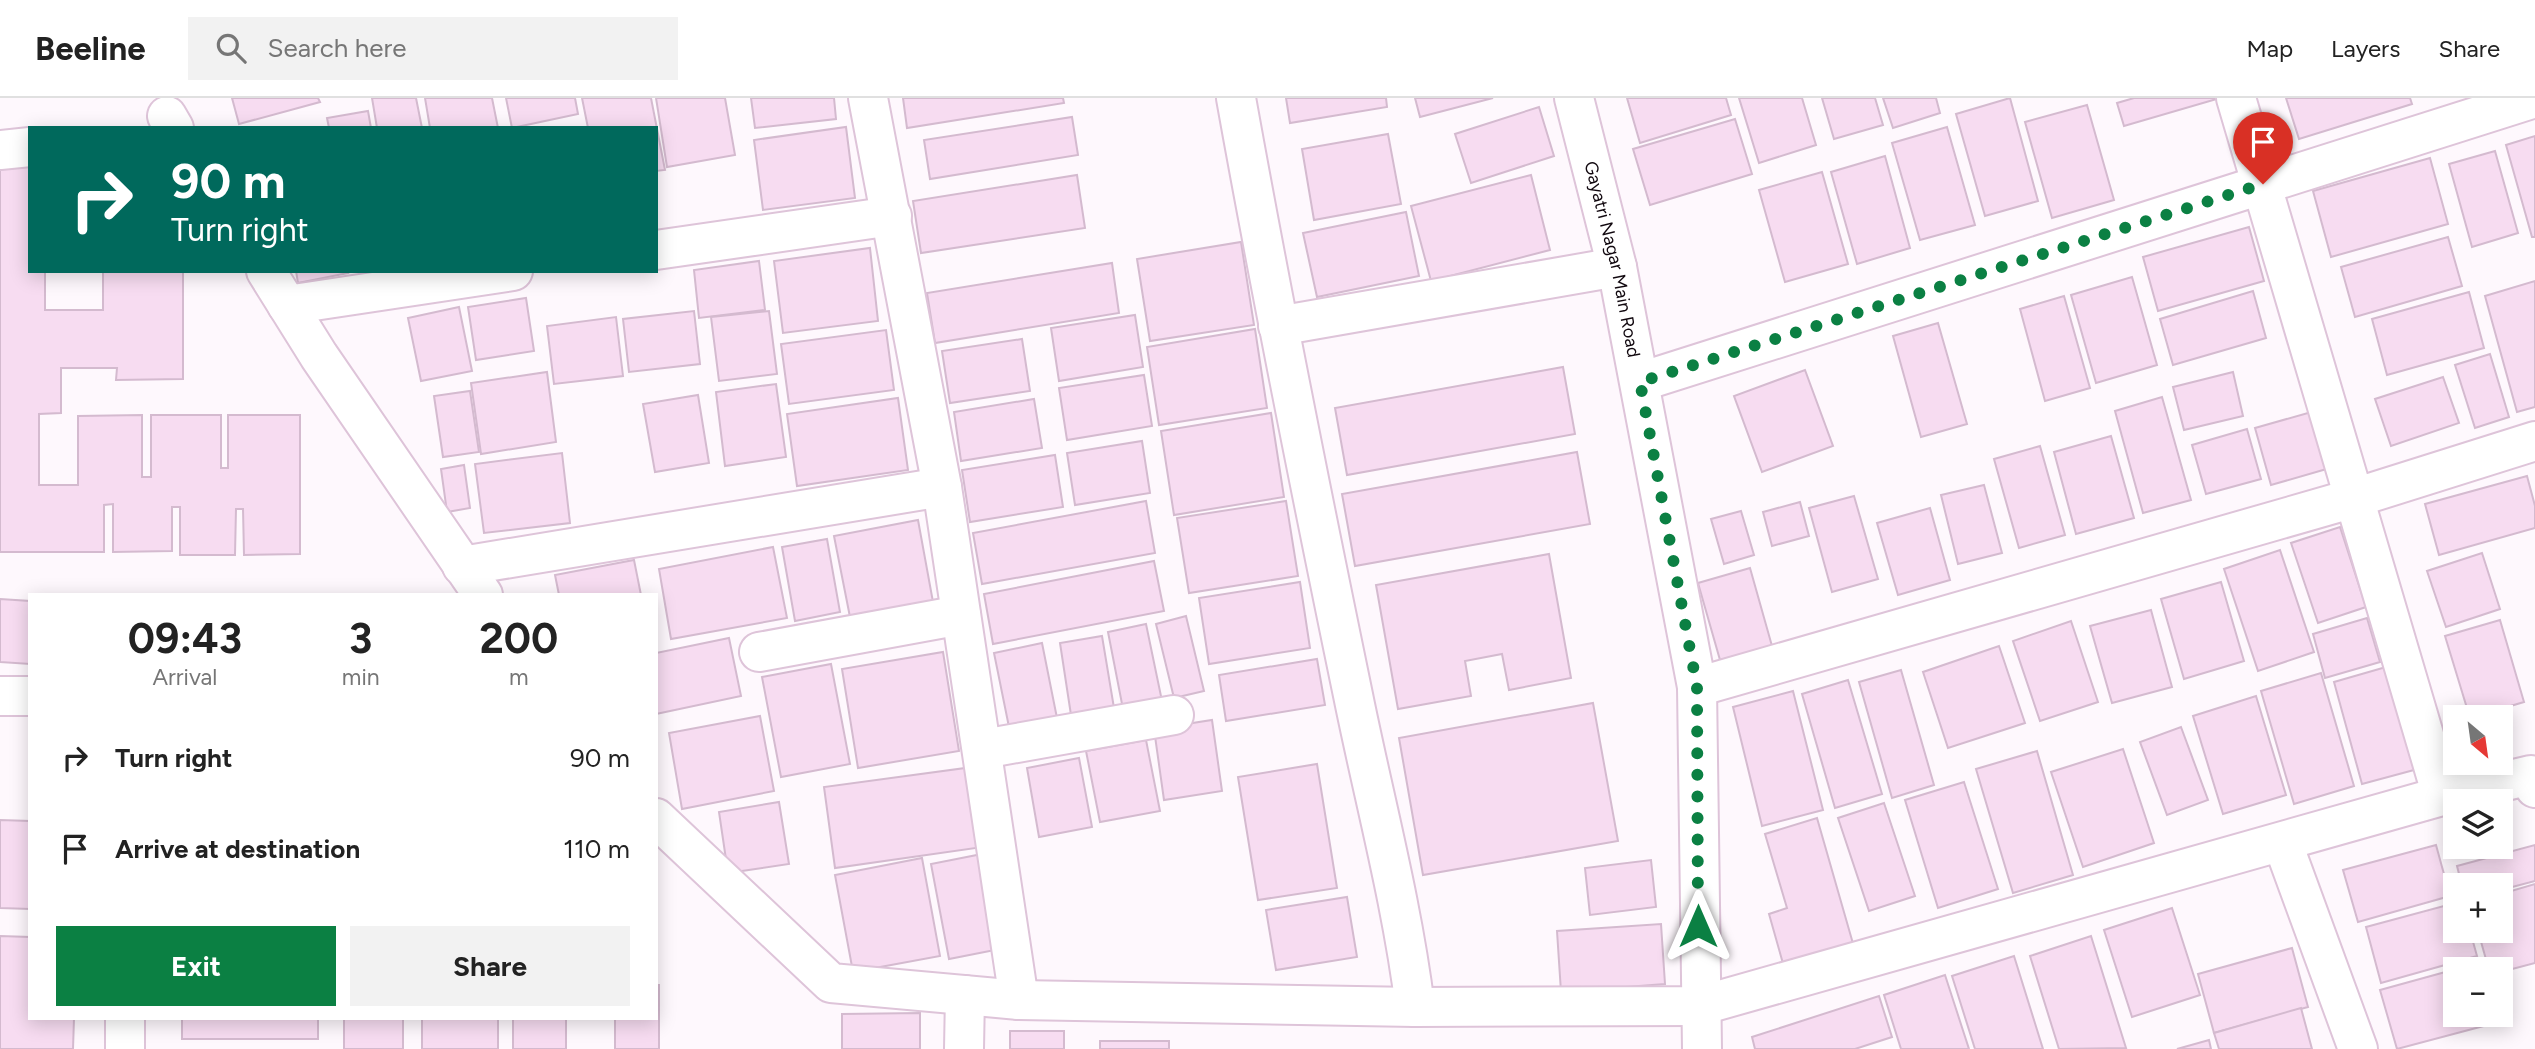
<!DOCTYPE html>
<html lang="en">
<head>
<meta charset="utf-8">
<style>
	:root { --surface:#fff; --page:#f2f2f2; --text:#222; --muted:#767676; --line:#e0e0e0; --accent:#0b8043 }
	body { margin:0; font-family:Figtree,sans-serif; background:var(--page); color:var(--text); height:100vh; display:flex; flex-direction:column; font-size:26px; white-space:nowrap }
	* { box-sizing:border-box; margin:0 }
	p { font-size:23px; color:var(--muted) }
	.icon { flex:none; width:38px; height:38px; fill:none; stroke:currentColor; stroke-width:2; stroke-linecap:round; stroke-linejoin:round }
	.map { position:relative; flex:1; overflow:hidden }
	.sheet { position:absolute; left:28px; top:495px; width:630px; height:427px; display:flex; flex-direction:column; background:var(--surface); border-radius:0px; box-shadow:0 4px 18px #0003 }
	.sheet>* { flex:none }
	.banner { position:absolute; left:28px; top:28px; width:630px; height:147px; border-radius:0px; box-shadow:0 4px 18px #0003; background:#00695c; color:#fff; overflow:hidden }
	.needle { width:46px; rotate:151deg }
	.tools { position:absolute; left:2443px; top:607px; display:grid; gap:14px }
	.tools a { display:grid; place-items:center; width:70px; height:70px; border-radius:0px; background:var(--surface); box-shadow:0 4px 18px #0003; font-size:35px }
	.pin { position:absolute; display:grid; place-items:center; width:60px; height:60px; color:#fff; margin:-72px -30px; border-radius:50% 50% 50% 0; rotate:-45deg; box-shadow:0 0 7px #0007 }
	.pin .icon { rotate:45deg }
	.me { position:absolute; width:77px; margin:-38px; rotate:0deg; stroke-linejoin:round; filter:drop-shadow(0 0 5px #0008) }
	.turn { display:flex; align-items:center; gap:24px; height:147px; padding:0 28px; font-size:32px }
	.turn .icon { width:91px; height:91px; stroke-width:2.5 }
	.turn b { display:block; font-size:49px; line-height:60px }
	.eta { display:flex; justify-content:space-evenly; align-items:center; height:119px; text-align:center }
	.eta b { font-size:42px; font-weight:700; line-height:49px }
	.action { display:flex; gap:14px; margin-top:auto; padding:14px 28px }
	.action a { flex:1; height:80px; border-radius:0px; background:var(--accent); color:#fff; font-size:28px; font-weight:700; line-height:80px; text-align:center }
	.action a+a { background:var(--page); color:var(--text) }
	ul { padding:0; list-style:none }
	li { display:flex; align-items:center; gap:21px; height:91px; padding:0 28px }
	li div { flex:1 }
	li b { display:block; font-size:26px }
	li em { font-style:normal }
	header { display:flex; align-items:center; gap:42px; box-sizing:border-box; height:98px; padding:0 35px; background:var(--surface); border-bottom:2px solid var(--line) }
	header strong { font-size:33px }
	nav { display:flex; gap:38px; margin-inline-start:auto; font-size:24px }
	.search { width:490px; height:63px; background:var(--page); display:flex; align-items:center; gap:18px; box-sizing:border-box; padding:0 24px; border-radius:0px; color:var(--muted); font-size:26px }
	.map>svg:first-child { display:block }
	.building { fill:#f7dcf1; stroke:#d4bacf; stroke-width:2; fill-rule:evenodd }
	.lines { fill:none; stroke-linecap:round; stroke-linejoin:round }
	.minor-casing { stroke:#dec4d9; stroke-width:42 }
	.tertiary-casing { stroke:#dec4d9; stroke-width:42 }
	.minor { stroke:#fff; stroke-width:38 }
	.tertiary { stroke:#fff; stroke-width:38 }
	.route { stroke:#0b8043; stroke-width:12; stroke-dasharray:0 21.6 }
	.labels { text-anchor:middle; dominant-baseline:central; stroke-width:5; stroke-linejoin:round; paint-order:stroke }
	.street-label { font-size:18px; fill:#11080f; stroke:#fef8fd }
</style>
</head>
<body>
<header>
<strong>Beeline</strong>
<div class="search"><svg class="icon" aria-label="search" viewBox="0 0 24 24"><circle cx="10" cy="10" r="6"/><path d="M15 15l6 6"/></svg>Search here</div>
<nav><a>Map</a><a>Layers</a><a>Share</a></nav>
</header>
<div class="map">
<svg width="2535" height="951" viewBox="0 0 2535 951">
	<rect width="100%" height="100%" fill="#fef8fd"/>
	<g class="building">
		<polygon points="232,0 318,0 320,4 239,26"/>
		<polygon points="372,0 416,0 422,30 377,30"/>
		<polygon points="425,0 492,0 498,30 430,30"/>
		<polygon points="506,0 575,0 578,16 512,30"/>
		<polygon points="582,0 651,0 665,72 656,73 656,30 588,30"/>
		<polygon points="656,0 725,0 735,57 667,69"/>
		<polygon points="751,0 834,0 836,21 755,30"/>
		<polygon points="903,0 1063,0 1064,5 907,30"/>
		<polygon points="1286,0 1386,0 1387,9 1290,25"/>
		<polygon points="1415,0 1493,0 1420,19"/>
		<polygon points="1627,0 1726,0 1731,17 1640,45"/>
		<polygon points="1739,0 1802,0 1816,47 1759,65"/>
		<polygon points="1822,0 1875,0 1883,27 1834,41"/>
		<polygon points="1883,0 1936,0 1940,15 1893,30"/>
		<polygon points="2010,0 2038,103 1985,118 1956,16"/>
		<polygon points="2134,0 2220,0 2124,28 2117,5"/>
		<polygon points="2286,0 2410,0 2412,6 2299,41"/>
		<polygon points="2087,7 2114,102 2052,120 2025,24"/>
		<polygon points="1539,9 1554,58 1471,85 1455,36"/>
		<polygon points="368,13 371,30 329,30 327,20"/>
		<polygon points="1072,19 1078,57 930,81 924,42"/>
		<polygon points="1735,21 1752,76 1650,107 1633,51"/>
		<polygon points="846,29 855,100 763,112 754,42"/>
		<polygon points="1947,29 1975,127 1920,142 1892,45"/>
		<polygon points="1388,36 1401,106 1314,122 1302,51"/>
		<polygon points="2535,38 2535,139 2532,139 2506,47"/>
		<polygon points="2495,53 2518,135 2472,149 2449,66"/>
		<polygon points="1885,58 1910,150 1857,166 1831,74"/>
		<polygon points="2430,60 2448,126 2331,159 2313,93"/>
		<path d="M0,67H30V173H183V281L116,282L117,270H61V315L39,316V387H78V318L142,317V379H151V317H221V370H228V317H300V456L244,457L243,411H236L235,457H180V409H172V453L113,454V406L104,407V454H0ZM45,174H103V212H45Z"/>
		<polygon points="1822,74 1848,166 1785,184 1759,92"/>
		<polygon points="1077,77 1085,130 921,155 913,103"/>
		<polygon points="1531,77 1550,152 1431,183 1411,108"/>
		<polygon points="1406,114 1419,178 1317,199 1303,135"/>
		<polygon points="2249,129 2264,183 2158,213 2143,159"/>
		<polygon points="2448,139 2462,188 2355,219 2341,169"/>
		<polygon points="1241,144 1254,227 1150,243 1137,161"/>
		<polygon points="870,150 878,223 783,235 774,163"/>
		<polygon points="759,163 765,212 699,220 694,172"/>
		<polygon points="1112,165 1119,215 935,245 927,195"/>
		<polygon points="296,173 347,173 348,175 298,185"/>
		<polygon points="2132,179 2157,267 2096,285 2071,197"/>
		<polygon points="2535,183 2535,309 2517,314 2485,198"/>
		<polygon points="2253,193 2266,240 2173,267 2160,221"/>
		<polygon points="2469,194 2484,250 2387,277 2372,221"/>
		<polygon points="2064,198 2090,290 2045,303 2020,211"/>
		<polygon points="526,200 534,253 476,262 468,209"/>
		<polygon points="459,209 472,273 421,283 408,220"/>
		<polygon points="694,213 700,266 629,274 623,221"/>
		<polygon points="769,213 777,276 719,283 711,219"/>
		<polygon points="1135,217 1143,269 1059,283 1051,230"/>
		<polygon points="616,219 623,278 554,286 547,228"/>
		<polygon points="1938,225 1967,326 1921,339 1893,238"/>
		<polygon points="1255,231 1267,310 1159,327 1147,249"/>
		<polygon points="886,232 894,292 789,306 781,246"/>
		<polygon points="1022,241 1030,293 950,305 942,253"/>
		<polygon points="2490,256 2509,319 2475,330 2455,267"/>
		<polygon points="1563,269 1575,336 1347,377 1335,310"/>
		<polygon points="1805,272 1833,348 1762,374 1734,298"/>
		<polygon points="547,274 556,344 481,356 471,285"/>
		<polygon points="2233,274 2243,318 2184,332 2173,289"/>
		<polygon points="1144,277 1152,328 1067,342 1059,290"/>
		<polygon points="2443,279 2459,325 2391,348 2375,301"/>
		<polygon points="776,286 786,359 725,368 716,294"/>
		<polygon points="470,293 479,354 443,359 434,298"/>
		<polygon points="698,297 709,365 655,374 643,306"/>
		<polygon points="2162,299 2191,402 2143,415 2115,313"/>
		<polygon points="898,300 908,372 797,388 787,316"/>
		<polygon points="1034,301 1042,350 961,363 954,314"/>
		<polygon points="2315,313 2330,370 2271,387 2255,330"/>
		<polygon points="1271,315 1284,399 1174,417 1161,333"/>
		<polygon points="2247,331 2261,381 2206,396 2192,347"/>
		<polygon points="2111,338 2134,420 2076,436 2054,354"/>
		<polygon points="1142,343 1150,395 1075,407 1067,355"/>
		<polygon points="2040,348 2065,437 2019,450 1994,361"/>
		<polygon points="1577,354 1590,426 1355,468 1342,396"/>
		<polygon points="562,355 570,425 484,435 475,366"/>
		<polygon points="1055,357 1063,409 970,424 962,372"/>
		<polygon points="464,367 470,410 447,414 441,371"/>
		<polygon points="2527,378 2535,408 2535,430 2439,457 2425,406"/>
		<polygon points="1984,387 2002,455 1958,466 1941,397"/>
		<polygon points="1854,398 1878,481 1832,494 1809,410"/>
		<polygon points="1146,403 1155,455 982,486 973,435"/>
		<polygon points="1286,403 1298,478 1189,495 1177,420"/>
		<polygon points="1800,404 1809,438 1772,448 1763,414"/>
		<polygon points="1930,410 1950,482 1898,497 1877,425"/>
		<polygon points="1741,413 1754,457 1724,466 1711,421"/>
		<polygon points="918,422 933,504 850,519 834,438"/>
		<polygon points="2340,429 2366,509 2318,525 2291,445"/>
		<polygon points="827,441 840,514 795,523 782,449"/>
		<polygon points="773,449 787,520 671,541 659,471"/>
		<polygon points="2280,452 2314,554 2258,573 2224,471"/>
		<polygon points="2482,455 2500,511 2446,529 2427,473"/>
		<polygon points="1549,456 1571,580 1509,592 1502,556 1465,563 1471,598 1398,611 1376,487"/>
		<polygon points="634,462 641,497 559,497 555,477"/>
		<polygon points="1154,463 1164,513 993,546 984,496"/>
		<polygon points="1750,470 1772,548 1720,562 1698,485"/>
		<polygon points="1300,484 1310,550 1209,566 1199,500"/>
		<polygon points="2221,484 2244,563 2184,581 2161,501"/>
		<polygon points="0,501 30,503 30,566 0,564"/>
		<polygon points="2151,512 2172,589 2112,605 2090,528"/>
		<polygon points="1186,518 1204,593 1174,600 1156,526"/>
		<polygon points="2367,520 2380,564 2325,580 2313,536"/>
		<polygon points="2500,522 2524,604 2470,620 2445,538"/>
		<polygon points="2071,523 2098,604 2040,623 2013,543"/>
		<polygon points="1146,526 1162,603 1123,611 1108,534"/>
		<polygon points="1102,538 1114,610 1071,617 1060,545"/>
		<polygon points="729,540 741,598 656,616 656,555"/>
		<polygon points="1042,545 1057,620 1009,629 994,555"/>
		<polygon points="1999,548 2025,625 1948,650 1923,574"/>
		<polygon points="943,554 959,653 858,670 842,571"/>
		<polygon points="1317,561 1325,607 1226,623 1219,577"/>
		<polygon points="831,566 850,666 781,679 762,579"/>
		<polygon points="2386,569 2414,672 2362,686 2334,584"/>
		<polygon points="1901,572 1934,687 1892,700 1859,584"/>
		<polygon points="2321,575 2354,688 2294,706 2261,593"/>
		<polygon points="1848,582 1882,696 1835,710 1802,596"/>
		<polygon points="1793,593 1823,712 1762,728 1733,609"/>
		<polygon points="2256,598 2286,697 2223,716 2193,618"/>
		<polygon points="1593,605 1618,743 1423,777 1399,640"/>
		<polygon points="760,618 774,693 682,711 669,635"/>
		<polygon points="1212,622 1222,693 1164,702 1154,631"/>
		<polygon points="2181,629 2208,702 2167,717 2140,644"/>
		<polygon points="1146,642 1160,713 1100,724 1086,653"/>
		<polygon points="2123,651 2154,745 2083,769 2051,674"/>
		<polygon points="2037,653 2073,777 2013,795 1976,671"/>
		<polygon points="1079,660 1092,729 1039,739 1027,670"/>
		<polygon points="1317,666 1337,790 1258,802 1238,679"/>
		<polygon points="973,669 983,749 835,770 824,689"/>
		<polygon points="1964,684 1998,791 1938,810 1905,702"/>
		<polygon points="779,704 789,766 728,775 719,714"/>
		<polygon points="1884,705 1915,798 1869,813 1838,720"/>
		<polygon points="1817,720 1854,849 1784,869 1769,816 1787,810 1765,736"/>
		<polygon points="0,722 30,723 30,811 0,810"/>
		<polygon points="2436,747 2450,798 2358,824 2343,772"/>
		<polygon points="2535,747 2535,783 2501,792 2501,788 2462,788 2457,768"/>
		<polygon points="982,756 1000,851 949,861 931,766"/>
		<polygon points="922,760 940,858 853,874 835,777"/>
		<polygon points="1651,762 1656,809 1590,817 1585,770"/>
		<polygon points="2535,786 2535,865 2501,874 2501,872 2489,872 2478,833 2501,833 2501,796"/>
		<polygon points="1347,799 1357,859 1276,872 1266,812"/>
		<polygon points="2455,805 2455,833 2470,833 2477,858 2381,885 2366,829"/>
		<polygon points="2172,810 2200,897 2132,919 2104,832"/>
		<polygon points="1661,826 1665,886 1561,894 1557,833"/>
		<polygon points="0,838 30,839 30,920 74,920 73,951 0,951"/>
		<polygon points="2091,838 2126,950 2059,951 2030,858"/>
		<polygon points="2292,850 2308,909 2214,935 2198,876"/>
		<polygon points="2014,858 2043,951 1975,951 1952,878"/>
		<polygon points="2478,865 2480,872 2455,872 2455,917 2493,917 2495,925 2397,951 2380,892"/>
		<polygon points="1945,877 1969,951 1901,951 1884,897"/>
		<polygon points="656,887 659,887 659,951 615,951 615,920 656,920"/>
		<polygon points="1879,898 1892,939 1855,951 1755,951 1752,939"/>
		<polygon points="2301,910 2312,951 2219,951 2214,935"/>
		<polygon points="920,915 920,951 842,951 842,916"/>
		<rect x="182" y="920" width="136" height="21"/>
		<rect x="344" y="920" width="59" height="31"/>
		<rect x="422" y="920" width="76" height="31"/>
		<rect x="513" y="920" width="53" height="31"/>
		<rect x="1010" y="933" width="54" height="18"/>
		<polygon points="2209,942 2211,951 2177,951"/>
		<rect x="1100" y="943" width="69" height="8"/>
	</g>
	<g class="lines">
		<g class="minor-casing">
			<g id="minor">
				<polyline points="868,0 942,389 1019,902"/>
				<path d="M1236,0C1272,200 1312,399 1353,597C1374,701 1402,804 1415,909"/>
				<polyline points="2236,0 2442,698"/>
				<polyline points="167,18 174,30"/>
				<polyline points="0,52 30,49"/>
				<polyline points="656,152 892,118"/>
				<polyline points="266,173 319,258 483,497"/>
				<polyline points="287,207 513,173"/>
				<polyline points="1278,228 1617,169"/>
				<polyline points="1640,284 2535,0"/>
				<polyline points="462,468 942,389"/>
				<polyline points="759,554 961,517"/>
				<polyline points="1697,589 2354,400 2535,343"/>
				<polyline points="0,598 30,598"/>
				<polyline points="983,651 1174,617"/>
				<polyline points="656,720 831,885 1019,902 1415,909 1699,908 2442,698 2531,677 2535,690"/>
				<polyline points="2283,746 2358,951"/>
				<polyline points="125,920 125,951"/>
				<polyline points="964,951 965,897"/>
			</g>
		</g>
		<g class="tertiary-casing">
			<g id="tertiary">
				<path id="s1" d="M1574,0L1617,169L1697,589L1702,951"/>
			</g>
		</g>
		<use href="#minor" class="minor"/>
		<use href="#tertiary" class="tertiary"/>
	</g>
	<g class="lines">
		<polyline class="route" points="1698,828 1697,589 1640,284 2263,86"/>
	</g>
	<g class="labels">
		<g class="street-label">
			<text stroke="none"><textPath href="#s1" startOffset="166">Gayatri Nagar Main Road</textPath></text>
		</g>
	</g>
</svg>
<div class="tools">
<a><svg class="needle" viewBox="-14 -14 28 28"><path d="M0-13l5 13h-10z" fill="#e53935"/><path d="M0 13l5-13h-10z" fill="#767676"/></svg></a>
<a><svg class="icon" aria-label="layers" viewBox="0 0 24 24"><path d="M12 4l9 5-9 5-9-5zM3 14l9 5 9-5"/></svg></a>
<a>+</a>
<a>−</a>
</div>
<div class="pin" style="left:2263px;top:86px;background:#d93025"><svg class="icon" aria-label="arrive" viewBox="0 0 24 24"><path d="M6 21V4h12l-3 4 3 4H6"/></svg></div>
<svg class="me" style="left:1698px;top:828px" viewBox="-20 -20 40 40"><path d="M0-17L14 15 0 8-14 15z" fill="#0b8043" stroke="#fff" stroke-width="4"/></svg>
<div class="banner">
<div class="turn"><svg class="icon" aria-label="right" viewBox="0 0 24 24"><path d="M7 20v-9h11M14 6l5 5-5 5"/></svg><div><b>90 m</b>Turn right</div></div>
</div>
<section class="sheet">
<div class="eta">
<div><b>09:43</b><p>Arrival</p></div>
<div><b>3</b><p>min</p></div>
<div><b>200</b><p>m</p></div>
</div>
<ul>
<li><svg class="icon" aria-label="right" viewBox="0 0 24 24"><path d="M7 20v-9h11M14 6l5 5-5 5"/></svg><div><b>Turn right</b></div><em>90 m</em></li>
<li><svg class="icon" aria-label="arrive" viewBox="0 0 24 24"><path d="M6 21V4h12l-3 4 3 4H6"/></svg><div><b>Arrive at destination</b></div><em>110 m</em></li>
</ul>
<div class="action"><a>Exit</a><a>Share</a></div>
</section>
</div>
</body>
</html>
